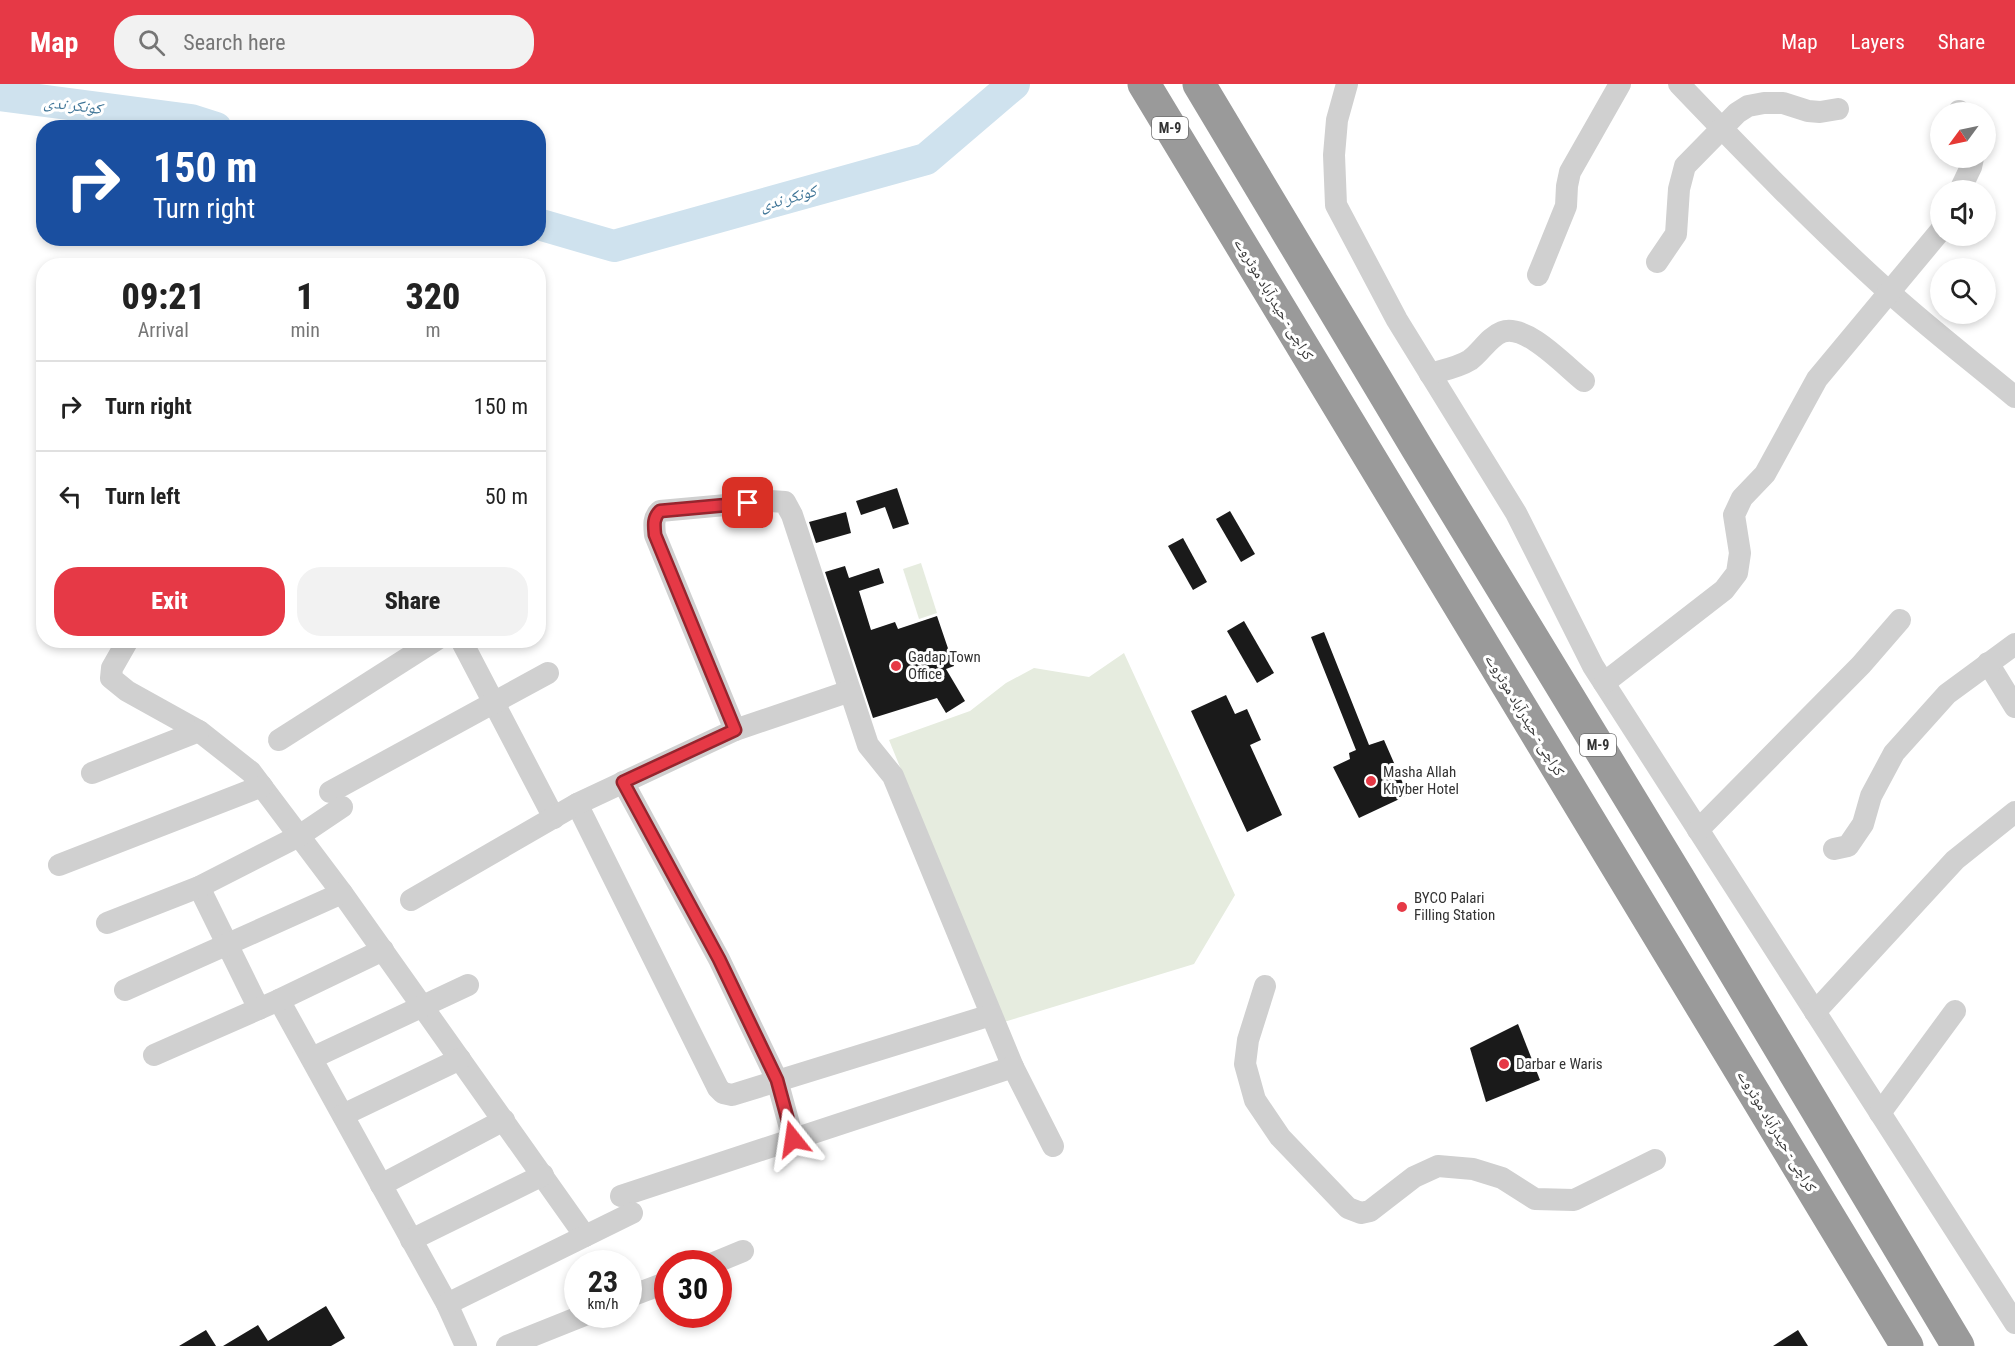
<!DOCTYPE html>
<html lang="en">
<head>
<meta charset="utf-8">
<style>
	:root { --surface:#fff; --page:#f2f2f2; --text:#222; --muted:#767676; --line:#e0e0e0; --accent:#e63946 }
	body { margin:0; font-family:"Roboto Condensed","Noto Naskh Arabic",sans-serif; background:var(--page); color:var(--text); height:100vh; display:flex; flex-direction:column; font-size:22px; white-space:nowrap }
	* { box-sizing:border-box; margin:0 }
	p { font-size:20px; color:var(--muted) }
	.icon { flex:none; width:33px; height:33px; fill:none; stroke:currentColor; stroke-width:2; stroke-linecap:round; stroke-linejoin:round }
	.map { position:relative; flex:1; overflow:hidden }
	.panel { position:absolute; left:36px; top:174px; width:510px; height:390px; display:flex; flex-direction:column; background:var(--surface); border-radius:24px; box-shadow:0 3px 9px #0003 }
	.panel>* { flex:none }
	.top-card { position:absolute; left:36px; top:36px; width:510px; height:126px; border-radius:24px; box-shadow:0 3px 9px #0003; background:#1a4fa0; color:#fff; overflow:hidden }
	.needle { width:39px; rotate:237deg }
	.tools { position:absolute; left:1930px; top:18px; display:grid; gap:12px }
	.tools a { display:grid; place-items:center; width:66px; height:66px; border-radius:50%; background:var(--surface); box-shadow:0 3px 9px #0003; font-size:30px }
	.speed { position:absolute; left:564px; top:1166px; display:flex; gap:12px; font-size:30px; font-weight:700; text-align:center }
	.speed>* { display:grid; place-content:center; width:78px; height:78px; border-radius:50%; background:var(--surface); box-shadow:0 3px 9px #0003; line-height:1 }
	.speed small { font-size:15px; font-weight:400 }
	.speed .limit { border:9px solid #d22; background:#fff; color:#111 }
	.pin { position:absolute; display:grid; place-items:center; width:51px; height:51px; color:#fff; margin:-26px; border-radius:12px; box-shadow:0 3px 9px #0006 }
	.me { position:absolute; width:66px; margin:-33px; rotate:345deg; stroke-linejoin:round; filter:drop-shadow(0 0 4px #0008) }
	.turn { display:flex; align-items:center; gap:21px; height:126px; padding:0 18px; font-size:27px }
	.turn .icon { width:78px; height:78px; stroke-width:2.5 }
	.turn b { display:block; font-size:42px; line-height:51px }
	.eta { display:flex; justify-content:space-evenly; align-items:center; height:102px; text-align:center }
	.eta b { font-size:36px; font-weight:800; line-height:42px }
	.action { display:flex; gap:12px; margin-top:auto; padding:12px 18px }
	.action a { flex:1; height:69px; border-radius:24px; background:var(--accent); color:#fff; font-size:24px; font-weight:800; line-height:69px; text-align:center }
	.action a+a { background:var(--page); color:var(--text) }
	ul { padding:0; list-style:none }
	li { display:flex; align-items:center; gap:18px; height:90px; padding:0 18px; border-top:2px solid var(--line) }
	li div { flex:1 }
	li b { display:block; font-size:22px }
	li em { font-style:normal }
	header { display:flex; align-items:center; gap:36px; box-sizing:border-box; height:84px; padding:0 30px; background:var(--accent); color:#fff }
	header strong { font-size:28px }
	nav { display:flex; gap:33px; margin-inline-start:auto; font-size:21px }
	.search { width:420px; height:54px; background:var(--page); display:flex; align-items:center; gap:15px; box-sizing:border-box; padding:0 21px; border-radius:24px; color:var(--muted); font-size:22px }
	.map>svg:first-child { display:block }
	.green { fill:#e6ecdf }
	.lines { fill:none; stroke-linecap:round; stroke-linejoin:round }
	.river { stroke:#cfe2ee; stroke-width:32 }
	.building { fill:#1a1a1a }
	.minor { stroke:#d0d0d0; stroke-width:22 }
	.highway { stroke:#9a9a9a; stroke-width:33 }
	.route-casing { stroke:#96252e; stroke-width:15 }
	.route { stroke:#e63946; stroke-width:10 }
	.poi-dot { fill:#e63946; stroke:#fff; stroke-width:2 }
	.labels { text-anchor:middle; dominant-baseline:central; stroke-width:6; stroke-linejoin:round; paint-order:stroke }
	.shield { fill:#fff; stroke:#707070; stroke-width:1.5 }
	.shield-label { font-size:14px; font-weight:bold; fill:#333 }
	.street-label { font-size:15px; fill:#333; stroke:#fff }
	.poi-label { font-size:15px; fill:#333; stroke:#fff; text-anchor:start }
	.water-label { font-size:16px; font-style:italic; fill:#3f7597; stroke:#fff }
</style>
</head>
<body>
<header>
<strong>Map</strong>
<div class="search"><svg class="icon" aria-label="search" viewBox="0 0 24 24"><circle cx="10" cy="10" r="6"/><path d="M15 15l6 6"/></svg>Search here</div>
<nav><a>Map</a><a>Layers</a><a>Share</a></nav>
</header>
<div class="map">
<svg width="2015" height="1262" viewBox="0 0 2015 1262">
	<rect width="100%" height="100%" fill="#fff"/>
	<g class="green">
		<polygon points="921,479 937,529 919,535 903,485"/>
		<polygon points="1124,569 1235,811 1194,880 1004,938 889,656 970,627 1006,599 1034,584 1089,593"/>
	</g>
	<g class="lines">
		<g class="river">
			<polyline points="0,11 191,36 216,44"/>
			<polyline points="538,140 614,162 926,75 1014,0"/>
		</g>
	</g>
	<g class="building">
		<polygon points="897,404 909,440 893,445 885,423 861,431 856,417"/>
		<polygon points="1230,427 1255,470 1241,478 1216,435"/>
		<polygon points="846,428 851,449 816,459 809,438"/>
		<polygon points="1183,454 1207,498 1193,506 1168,462"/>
		<polygon points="845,482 849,494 879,484 884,499 859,507 871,546 895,538 898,545 937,532 954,582 946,585 965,617 946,629 937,614 873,634 825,488"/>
		<polygon points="1244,537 1274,589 1257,599 1227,547"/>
		<polygon points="1324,548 1369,661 1384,656 1408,711 1359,734 1333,683 1350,675 1349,669 1356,666 1311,553"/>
		<polygon points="1226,611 1235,630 1247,625 1261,656 1250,661 1282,731 1247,748 1191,627"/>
		<polygon points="1518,940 1540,996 1486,1018 1470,964"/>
		<polygon points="326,1222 345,1254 331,1262 223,1262 258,1241 268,1257"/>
		<polygon points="206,1246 216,1262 179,1262"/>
		<polygon points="1798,1246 1808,1262 1773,1262"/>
	</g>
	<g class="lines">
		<g class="minor">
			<polyline points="1347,0 1337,36 1334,71 1336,121 1397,236 1516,429 1593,582 2015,1239"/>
			<path d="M1679,0C1747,71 1816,142 1889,208C1930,245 1973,278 2015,313"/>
			<polyline points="1959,27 1960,28"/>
			<polyline points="1960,106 1971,83 1973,74"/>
			<polyline points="1657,178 1676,150 1679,105 1685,82 1737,29 1748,22 1764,19 1783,19 1808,27 1820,28 1838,25"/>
			<polyline points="1538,191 1566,122 1567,102 1570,88 1620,0"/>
			<path d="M1430,290C1444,286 1459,283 1470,276C1481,268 1489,253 1502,248C1526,239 1566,283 1584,297"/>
			<polyline points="128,556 112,584 111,594 127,607 199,647 251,688 342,809 585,1152"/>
			<polyline points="461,556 554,734"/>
			<polyline points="1988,579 2015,623"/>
			<polyline points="1604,599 1724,506 1737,489 1740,469 1734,431 1742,414 1765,390 1817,295 1941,146"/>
			<path d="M735,646L655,451C654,441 653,434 660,427L770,417L785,418L792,431L868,661L893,692L1013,983L1053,1062"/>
			<polyline points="279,656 436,556"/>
			<polyline points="92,689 199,647"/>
			<polyline points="623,698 719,875 777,996 793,1055"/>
			<polyline points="330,708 548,589"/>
			<polyline points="577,720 718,1004 723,1009 732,1011 991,931"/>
			<polyline points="1698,746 1861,581 1900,536"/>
			<polyline points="1834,765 1848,762 1863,740 1871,712 1894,669 1947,610 2015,560"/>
			<polyline points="59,781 262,702"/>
			<polyline points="199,803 259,925"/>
			<polyline points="411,816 577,720 735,646 850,607"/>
			<polyline points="107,839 199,803 299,752 342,723"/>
			<polyline points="1265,902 1248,956 1245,980 1255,1016 1280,1053 1348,1124 1361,1129 1370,1127 1414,1093 1438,1082 1473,1085 1502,1094 1535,1115 1574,1116 1655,1076"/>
			<polyline points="125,906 342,809"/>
			<polyline points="279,916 447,1220 466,1262"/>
			<polyline points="1815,928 1955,776 2015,728"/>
			<polyline points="154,971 279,916 383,866"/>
			<polyline points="312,974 468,901"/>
			<polyline points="1880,1029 1955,927"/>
			<polyline points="343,1031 460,975"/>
			<polyline points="381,1101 504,1036"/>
			<polyline points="621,1112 1013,983"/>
			<polyline points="411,1156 543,1091"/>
			<polyline points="714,1179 743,1167"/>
			<polyline points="628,1213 668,1198"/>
			<polyline points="447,1220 632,1129"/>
			<polyline points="507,1262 587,1230"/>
		</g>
		<g class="highway">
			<polyline points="1144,0 1907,1262"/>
			<polyline points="1199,0 1417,364 1679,795 1958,1262"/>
		</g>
	</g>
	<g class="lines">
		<g class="route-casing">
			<path id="route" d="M748,419L660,427C653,434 654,441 655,451L735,646L623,698L719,875L777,996L793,1055"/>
		</g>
		<use href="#route" class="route"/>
	</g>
	<g class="poi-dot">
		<circle cx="896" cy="582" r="6"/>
		<circle cx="1371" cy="697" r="6"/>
		<circle cx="1402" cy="823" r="6"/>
		<circle cx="1504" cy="980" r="6"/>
	</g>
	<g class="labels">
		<g class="shield">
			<rect x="1152" y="33" width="36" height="22" rx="4.5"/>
			<rect x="1580" y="650" width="36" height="22" rx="4.5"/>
		</g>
		<g class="shield-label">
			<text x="1170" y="44">M-9</text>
			<text x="1598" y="661">M-9</text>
		</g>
		<g class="street-label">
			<text transform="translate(1274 215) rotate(59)">کراچی - حیدرآباد موٹروے</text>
			<text transform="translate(1525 631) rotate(59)">کراچی - حیدرآباد موٹروے</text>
			<text transform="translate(1777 1047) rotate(59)">کراچی - حیدرآباد موٹروے</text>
		</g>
		<g class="poi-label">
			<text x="908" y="573">Gadap Town<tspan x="908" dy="17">Office</tspan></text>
			<text x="1383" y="688">Masha Allah<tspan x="1383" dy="17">Khyber Hotel</tspan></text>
			<text x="1414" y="814">BYCO Palari<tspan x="1414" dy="17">Filling Station</tspan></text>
			<text x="1516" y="980">Darbar e Waris</text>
		</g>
		<g class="water-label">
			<text transform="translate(73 21) rotate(7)">کونکر ندی</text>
			<text transform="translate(788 114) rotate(-16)">کونکر ندی</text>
		</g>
	</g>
</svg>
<div class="tools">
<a><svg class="needle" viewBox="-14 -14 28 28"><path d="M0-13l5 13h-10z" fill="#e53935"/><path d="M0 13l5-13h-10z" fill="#767676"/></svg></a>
<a><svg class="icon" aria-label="sound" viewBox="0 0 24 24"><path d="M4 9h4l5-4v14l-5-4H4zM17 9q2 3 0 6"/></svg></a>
<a><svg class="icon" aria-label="search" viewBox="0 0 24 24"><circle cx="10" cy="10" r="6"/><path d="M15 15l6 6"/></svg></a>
</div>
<div class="speed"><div>23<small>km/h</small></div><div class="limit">30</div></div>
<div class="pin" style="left:748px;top:419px;background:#d93025"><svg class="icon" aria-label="arrive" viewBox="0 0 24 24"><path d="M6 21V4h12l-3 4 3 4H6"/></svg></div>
<svg class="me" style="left:793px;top:1055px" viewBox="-20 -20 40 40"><path d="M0-17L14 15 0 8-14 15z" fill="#e63946" stroke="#fff" stroke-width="4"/></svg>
<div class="top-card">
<div class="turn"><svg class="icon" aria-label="right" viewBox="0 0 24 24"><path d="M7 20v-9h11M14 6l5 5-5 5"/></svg><div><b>150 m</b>Turn right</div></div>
</div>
<section class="panel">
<div class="eta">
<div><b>09:21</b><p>Arrival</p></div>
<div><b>1</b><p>min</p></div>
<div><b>320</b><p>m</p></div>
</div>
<ul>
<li><svg class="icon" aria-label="right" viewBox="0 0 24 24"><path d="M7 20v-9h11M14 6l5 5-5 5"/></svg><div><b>Turn right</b></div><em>150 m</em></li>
<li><svg class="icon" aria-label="left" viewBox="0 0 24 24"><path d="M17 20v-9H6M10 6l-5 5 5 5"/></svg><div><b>Turn left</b></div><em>50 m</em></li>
</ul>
<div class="action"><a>Exit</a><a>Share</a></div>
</section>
</div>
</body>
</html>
